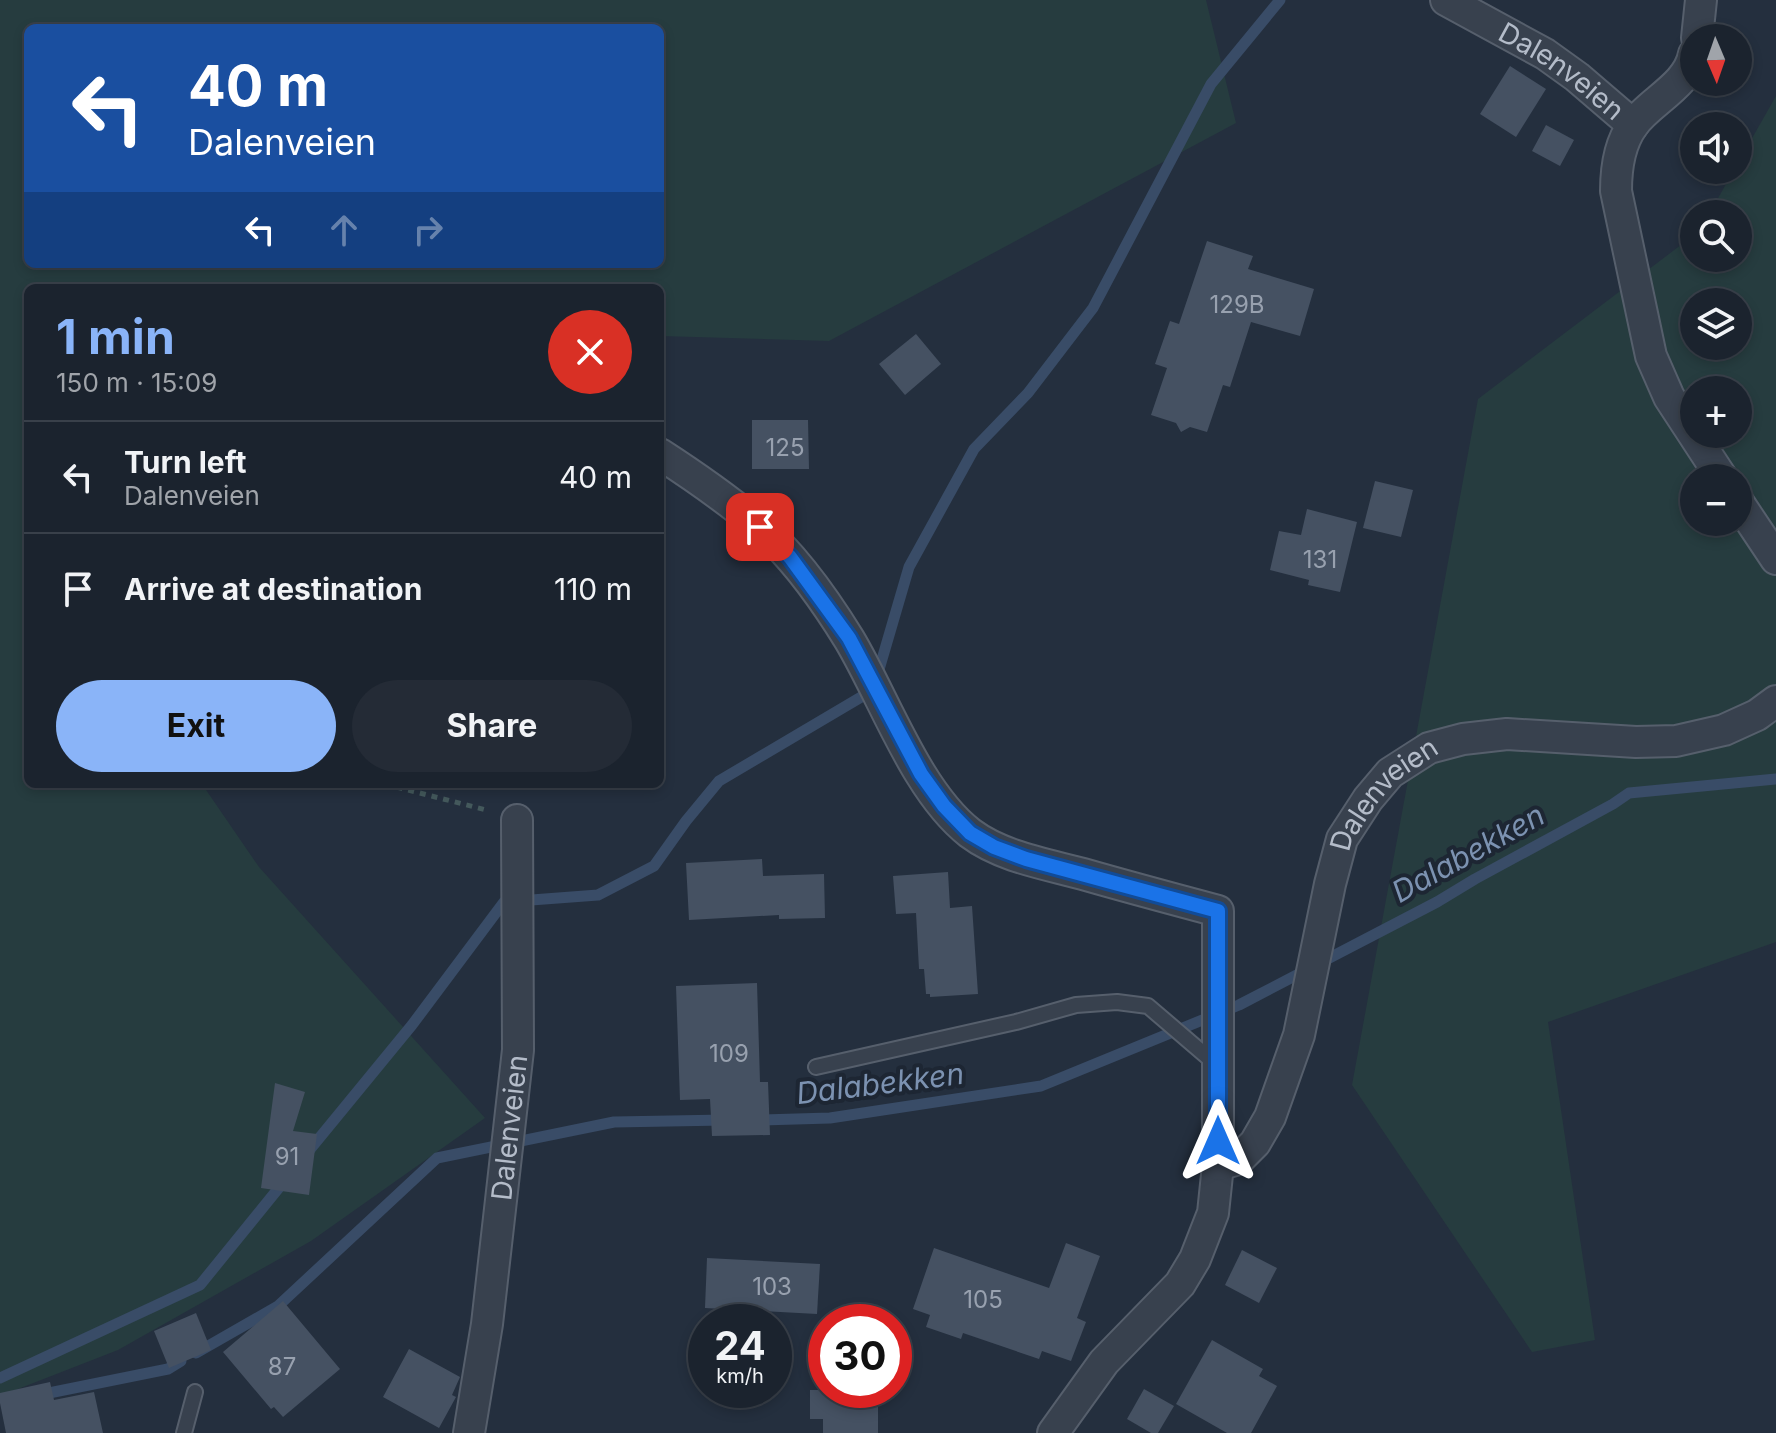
<!DOCTYPE html>
<html lang="en">
<head>
<meta charset="utf-8">
<style>
	:root { --surface:#1b232e; --page:#242b36; --text:#f1f3f6; --muted:#a0a4aa; --line:#39404a; --accent:#8ab4f8 }
	body { margin:0; font-family:Inter,sans-serif; background:var(--page); color:var(--text); height:100vh; display:flex; flex-direction:column; font-size:30px; white-space:nowrap }
	* { box-sizing:border-box; margin:0 }
	p { font-size:26px; color:var(--muted) }
	.icon { flex:none; width:44px; height:44px; fill:none; stroke:currentColor; stroke-width:2; stroke-linecap:round; stroke-linejoin:round }
	.map { position:relative; flex:1; overflow:hidden }
	.drawer { position:absolute; left:24px; top:284px; width:640px; height:504px; display:flex; flex-direction:column; background:var(--surface); border-radius:12px; box-shadow:0 4px 12px #0003,0 0 0 2px var(--line) }
	.drawer>* { flex:none }
	.top-card { position:absolute; left:24px; top:24px; width:640px; height:244px; border-radius:12px; box-shadow:0 4px 12px #0003,0 0 0 2px var(--line); background:#1a4fa0; color:#fff; overflow:hidden }
	.needle { width:52px; rotate:178deg }
	.buttons { position:absolute; left:1680px; top:24px; display:grid; gap:16px }
	.buttons a { display:grid; place-items:center; width:72px; height:72px; border-radius:50%; background:var(--surface); box-shadow:0 4px 12px #0003,0 0 0 2px var(--line); font-size:40px }
	.speed { position:absolute; left:688px; top:1304px; display:flex; gap:16px; font-size:40px; font-weight:700; text-align:center }
	.speed>* { display:grid; place-content:center; width:104px; height:104px; border-radius:50%; background:var(--surface); box-shadow:0 4px 12px #0003,0 0 0 2px var(--line); line-height:1 }
	.speed small { font-size:20px; font-weight:400 }
	.speed .limit { border:12px solid #d22; background:#fff; color:#111 }
	.pin { position:absolute; display:grid; place-items:center; width:68px; height:68px; color:#fff; margin:-34px; border-radius:16px; box-shadow:0 4px 12px #0006 }
	.me { position:absolute; width:88px; margin:-44px; rotate:0deg; stroke-linejoin:round; filter:drop-shadow(0 0 6px #0008) }
	.turn { display:flex; align-items:center; gap:28px; height:168px; padding:0 32px; font-size:36px }
	.turn .icon { width:104px; height:104px; stroke-width:2.5 }
	.turn b { display:block; font-size:56px; line-height:68px }
	.lanes { display:flex; align-items:center; height:76px; padding:0 32px; background:#0003; justify-content:center; gap:40px; direction:ltr }
	.lanes .off { opacity:.35 }
	.round { display:grid; place-items:center; flex:none; width:84px; height:84px; border-radius:42px; background:var(--page) }
	.summary { display:flex; align-items:center; justify-content:space-between; height:136px; padding:0 32px }
	h1 { font-size:48px; font-weight:700; line-height:60px; color:var(--accent) }
	.cta { display:flex; gap:16px; margin-top:auto; padding:16px 32px }
	.cta a { flex:1; height:92px; border-radius:48px; background:var(--accent); color:#111; font-size:32px; font-weight:700; line-height:92px; text-align:center }
	.cta a+a { background:var(--page); color:var(--text) }
	ul { padding:0; list-style:none }
	li { display:flex; align-items:center; gap:24px; height:112px; padding:0 32px; border-top:2px solid var(--line) }
	li div { flex:1 }
	li b { display:block; font-size:30px }
	li em { font-style:normal }
	.map>svg:first-child { display:block }
	.green { fill:#263c3f; fill-rule:evenodd }
	.lines { fill:none; stroke-linecap:round; stroke-linejoin:round }
	.stream { stroke:#394c67; stroke-width:11 }
	.building { fill:#455162 }
	.lane-casing { stroke:#565f6c; stroke-width:18 }
	.street-casing { stroke:#565f6c; stroke-width:34 }
	.path { stroke:#44595c; stroke-width:5; stroke-dasharray:6 6; stroke-linecap:butt }
	.lane { stroke:#38414e; stroke-width:14 }
	.street { stroke:#38414e; stroke-width:30 }
	.route-casing { stroke:#114b97; stroke-width:20 }
	.route { stroke:#1a73e8; stroke-width:14 }
	.labels { text-anchor:middle; dominant-baseline:central; stroke-width:8; stroke-linejoin:round; paint-order:stroke }
	.number-label { font-size:24px; fill:#98a1af }
	.street-label { font-size:28px; fill:#b4bcc9; stroke:#1d2633 }
	.water-label { font-size:30px; font-style:italic; fill:#7c92b1; stroke:#1d2633 }
</style>
</head>
<body>
<div class="map">
<svg width="1776" height="1433" viewBox="0 0 1776 1433">
	<rect width="100%" height="100%" fill="#242f3e"/>
	<g class="green">
		<path d="M0,0H1206L1236,123L829,341L660,336V288H28V784H202L259,867L485,1118L311,1241L118,1350L0,1396ZM28,28H660V264H28Z"/>
		<path d="M1776,96V942L1548,1022L1595,1340L1532,1352L1352,1085L1478,399L1694,235V258H1738V214H1709L1734,170H1738V163ZM1694,302H1738V346H1694ZM1694,390H1738V434H1694ZM1694,478H1738V522H1694Z"/>
	</g>
	<g class="lines">
		<g class="stream">
			<polyline points="758,1120 830,1118 1041,1086 1239,1005 1437,902 1475,879 1613,804 1629,793 1776,779"/>
			<polyline points="307,1153 412,1025 504,902 598,895 654,866 686,821 719,781 873,690 909,567 974,449 1028,393 1093,308 1211,84 1280,0"/>
			<polyline points="196,1353 278,1306 437,1158 614,1122 725,1120"/>
			<polyline points="0,1378 200,1285 286,1179"/>
			<polyline points="39,1395 168,1369 181,1361"/>
		</g>
	</g>
	<g class="building">
		<polygon points="1510,66 1546,89 1516,137 1480,114"/>
		<polygon points="1546,125 1574,140 1560,166 1532,151"/>
		<polygon points="1207,241 1253,256 1248,269 1314,289 1300,336 1251,322 1230,387 1223,385 1207,432 1190,427 1181,432 1176,423 1151,415 1167,368 1155,364 1170,321 1179,324"/>
		<polygon points="916,334 941,364 905,395 879,364"/>
		<polygon points="752,420 808,420 809,469 752,469"/>
		<polygon points="1375,481 1413,490 1401,537 1363,528"/>
		<polygon points="1307,509 1357,522 1340,592 1308,585 1309,580 1270,570 1279,531 1301,535"/>
		<polygon points="762,859 763,876 824,874 825,918 779,919 779,915 689,920 686,863"/>
		<polygon points="948,872 950,908 972,906 978,994 930,997 930,994 926,994 924,969 919,969 916,913 896,914 893,876"/>
		<polygon points="757,983 760,1082 768,1082 770,1135 712,1136 710,1099 680,1100 676,986"/>
		<polygon points="275,1083 305,1092 293,1131 317,1134 309,1195 261,1188"/>
		<polygon points="1066,1243 1100,1256 1077,1318 1086,1322 1071,1361 1042,1351 1039,1359 963,1333 961,1339 926,1327 930,1315 913,1309 934,1248 1049,1288"/>
		<polygon points="1242,1250 1277,1268 1259,1303 1225,1285"/>
		<polygon points="707,1258 820,1264 817,1314 705,1308"/>
		<polygon points="283,1301 340,1369 283,1417 274,1407 271,1409 223,1352"/>
		<polygon points="196,1313 211,1350 169,1368 154,1331"/>
		<polygon points="1212,1340 1263,1369 1259,1376 1277,1386 1251,1433 1227,1433 1176,1404"/>
		<polygon points="409,1349 460,1377 452,1395 456,1397 439,1428 383,1397"/>
		<polygon points="50,1382 54,1400 94,1392 103,1433 6,1433 0,1403 0,1393"/>
		<polygon points="1144,1389 1174,1406 1158,1433 1151,1433 1127,1419"/>
		<polygon points="810,1390 878,1390 878,1433 823,1433 823,1419 810,1419"/>
	</g>
	<g class="lines">
		<g class="lane-casing">
			<g id="lane">
				<polyline points="816,1067 1016,1022 1076,1005 1117,1002 1148,1006 1218,1066"/>
				<polyline points="184,1433 195,1392"/>
			</g>
		</g>
		<g class="street-casing">
			<g id="street">
				<path id="s1" d="M1446,0L1545,54L1577,77L1633,125"/>
				<polyline points="1697,38 1701,0"/>
				<path d="M1694,54C1688,86 1650,101 1633,125C1619,144 1616,168 1616,191L1651,356L1669,397L1722,478"/>
				<path d="M660,454C694,476 727,499 758,525C793,555 825,600 849,639C884,697 916,791 970,833C1002,857 1046,864 1083,874C1128,887 1173,899 1218,911V1165L1213,1213L1195,1259L1180,1284L1104,1362L1053,1433"/>
				<polyline points="1738,502 1776,559"/>
				<path id="s2" d="M1218,1165L1239,1159L1255,1143L1270,1117L1299,1035L1330,884L1342,839L1368,799L1390,773L1429,748L1463,739L1507,734L1636,742L1676,741L1724,730L1757,715L1776,701"/>
				<path id="s3" d="M469,1433L487,1324L518,1050L517,820"/>
			</g>
		</g>
		<polyline class="path" points="385,784 486,810"/>
		<use href="#lane" class="lane"/>
		<use href="#street" class="street"/>
	</g>
	<g class="lines">
		<g class="route-casing">
			<polyline id="route" points="760,527 790,557 849,638 921,774 944,806 970,833 994,847 1026,859 1218,911 1218,1141"/>
		</g>
		<use href="#route" class="route"/>
	</g>
	<g class="labels">
		<g class="number-label">
			<text x="1237" y="304">129B</text>
			<text x="785" y="447">125</text>
			<text x="1320" y="559">131</text>
			<text x="729" y="1053">109</text>
			<text x="287" y="1156">91</text>
			<text x="772" y="1286">103</text>
			<text x="983" y="1299">105</text>
			<text x="282" y="1366">87</text>
		</g>
		<g class="street-label">
			<text stroke="none"><textPath href="#s1" startOffset="136">Dalenveien</textPath></text>
			<text stroke="none"><textPath href="#s2" startOffset="424">Dalenveien</textPath></text>
			<text stroke="none"><textPath href="#s3" startOffset="308">Dalenveien</textPath></text>
		</g>
		<g class="water-label">
			<text transform="translate(1468 853) rotate(-29)">Dalabekken</text>
			<text transform="translate(880 1083) rotate(-7)">Dalabekken</text>
		</g>
	</g>
</svg>
<div class="buttons">
<a><svg class="needle" viewBox="-14 -14 28 28"><path d="M0-13l5 13h-10z" fill="#e53935"/><path d="M0 13l5-13h-10z" fill="#a0a4aa"/></svg></a>
<a><svg class="icon" aria-label="sound" viewBox="0 0 24 24"><path d="M4 9h4l5-4v14l-5-4H4zM17 9q2 3 0 6"/></svg></a>
<a><svg class="icon" aria-label="search" viewBox="0 0 24 24"><circle cx="10" cy="10" r="6"/><path d="M15 15l6 6"/></svg></a>
<a><svg class="icon" aria-label="layers" viewBox="0 0 24 24"><path d="M12 4l9 5-9 5-9-5zM3 14l9 5 9-5"/></svg></a>
<a>+</a>
<a>−</a>
</div>
<div class="speed"><div>24<small>km/h</small></div><div class="limit">30</div></div>
<div class="pin" style="left:760px;top:527px;background:#d93025"><svg class="icon" aria-label="arrive" viewBox="0 0 24 24"><path d="M6 21V4h12l-3 4 3 4H6"/></svg></div>
<svg class="me" style="left:1218px;top:1141px" viewBox="-20 -20 40 40"><path d="M0-17L14 15 0 8-14 15z" fill="#1a73e8" stroke="#fff" stroke-width="4"/></svg>
<div class="top-card">
<div class="turn"><svg class="icon" aria-label="left" viewBox="0 0 24 24"><path d="M17 20v-9H6M10 6l-5 5 5 5"/></svg><div><b>40 m</b>Dalenveien</div></div>
<div class="lanes"><svg class="icon" aria-label="left" viewBox="0 0 24 24"><path d="M17 20v-9H6M10 6l-5 5 5 5"/></svg><svg class="icon off" aria-label="ahead" viewBox="0 0 24 24"><path d="M12 20V5M6 11l6-6 6 6"/></svg><svg class="icon off" aria-label="right" viewBox="0 0 24 24"><path d="M7 20v-9h11M14 6l5 5-5 5"/></svg></div>
</div>
<section class="drawer">
<div class="summary"><div><h1>1 min</h1><p>150 m · 15:09</p></div><a class="round" style="background:#d93025;color:#fff"><svg class="icon" aria-label="close" viewBox="0 0 24 24"><path d="M6 6l12 12M18 6L6 18"/></svg></a></div>
<ul>
<li><svg class="icon" aria-label="left" viewBox="0 0 24 24"><path d="M17 20v-9H6M10 6l-5 5 5 5"/></svg><div><b>Turn left</b><p>Dalenveien</p></div><em>40 m</em></li>
<li><svg class="icon" aria-label="arrive" viewBox="0 0 24 24"><path d="M6 21V4h12l-3 4 3 4H6"/></svg><div><b>Arrive at destination</b></div><em>110 m</em></li>
</ul>
<div class="cta"><a>Exit</a><a>Share</a></div>
</section>
</div>
</body>
</html>
